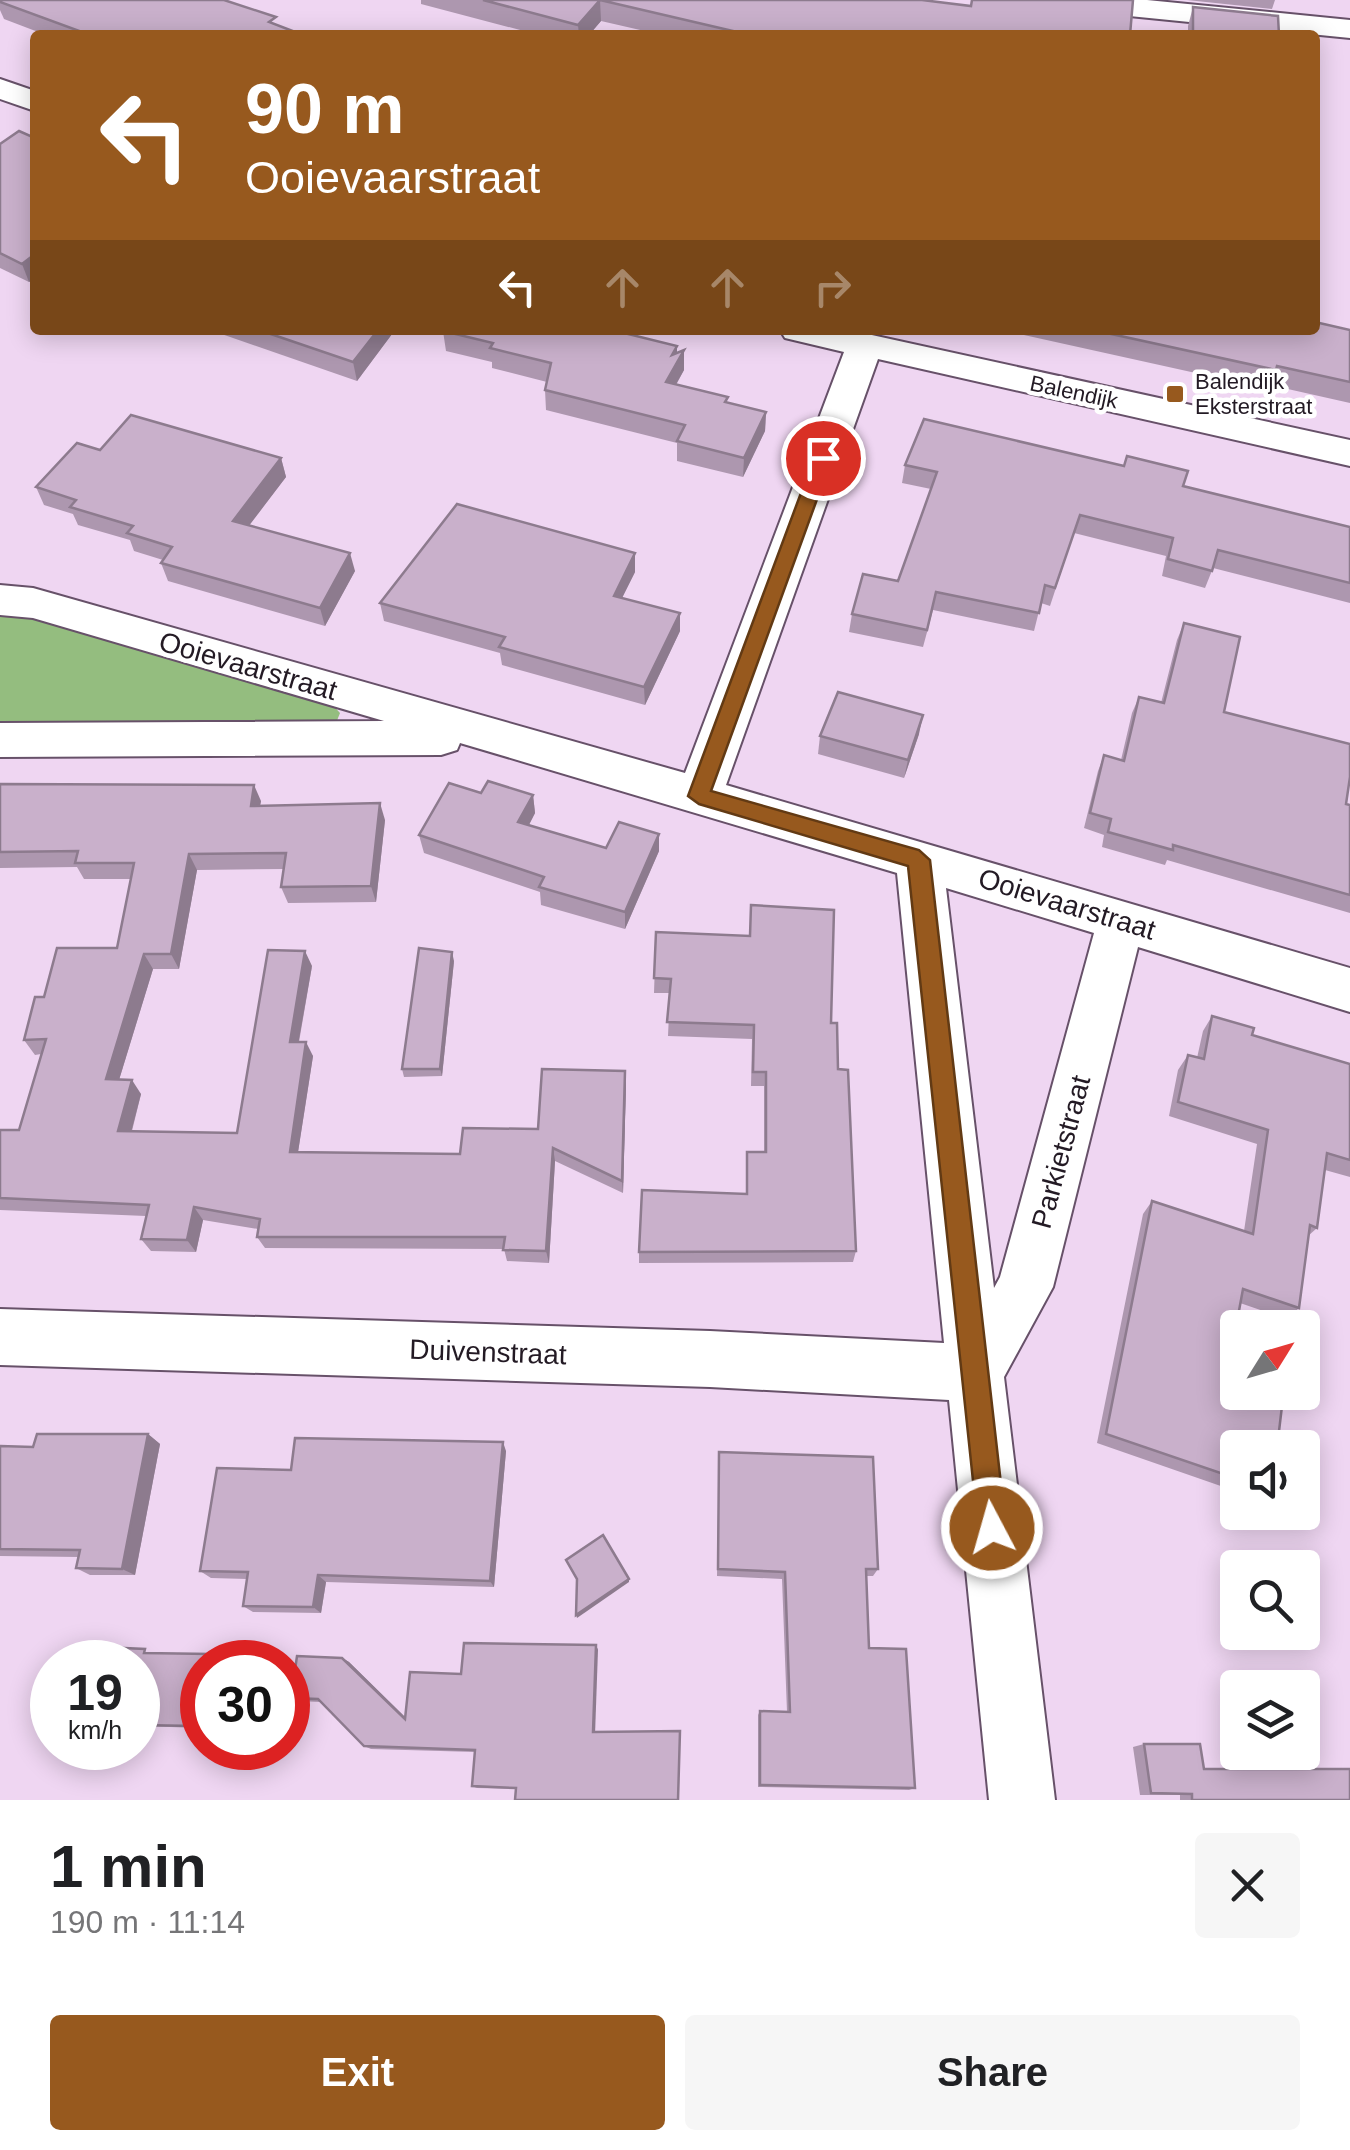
<!DOCTYPE html>
<html lang="en">
<head>
<meta charset="utf-8">
<style>
	:root { --surface:#fff; --page:#f6f6f6; --text:#202124; --muted:#757577; --accent:#97591e }
	body { margin:0; font-family:Helvetica,sans-serif; background:var(--page); color:var(--text); height:100vh; display:flex; flex-direction:column; font-size:38px; white-space:nowrap }
	* { box-sizing:border-box; margin:0 }
	p { font-size:32px; color:var(--muted) }
	.icon { flex:none; width:55px; height:55px; fill:none; stroke:currentColor; stroke-width:2; stroke-linecap:round; stroke-linejoin:round }
	.map { position:relative; height:1800px; overflow:hidden }
	.sheet { display:flex; flex-direction:column; background:var(--surface); flex:1 }
	.sheet>* { flex:none }
	.guide { position:absolute; left:30px; top:30px; width:1290px; height:305px; border-radius:10px; box-shadow:0 5px 25px #0003; background:#97591e; color:#fff; overflow:hidden }
	.needle { width:65px; rotate:53deg }
	.buttons { position:absolute; left:1220px; top:1310px; display:grid; gap:20px }
	.buttons a { display:grid; place-items:center; width:100px; height:100px; border-radius:10px; background:var(--surface); box-shadow:0 5px 25px #0003; font-size:50px }
	.speed { position:absolute; left:30px; top:1640px; display:flex; gap:20px; font-size:50px; font-weight:700; text-align:center }
	.speed>* { display:grid; place-content:center; width:130px; height:130px; border-radius:50%; background:var(--surface); box-shadow:0 5px 25px #0003; line-height:1 }
	.speed small { font-size:25px; font-weight:400 }
	.speed .limit { border:15px solid #d22; background:#fff; color:#111 }
	.pin { position:absolute; display:grid; place-items:center; width:85px; height:85px; color:#fff; margin:-42px; border:5px solid #fff; border-radius:50%; box-shadow:0 2px 10px #0007 }
	.me { position:absolute; width:110px; margin:-55px; rotate:354deg; stroke-linejoin:round; filter:drop-shadow(0 0 8px #0008) }
	.turn { display:flex; align-items:center; gap:35px; height:210px; padding:0 50px; font-size:45px }
	.turn .icon { width:130px; height:130px; stroke-width:2.5 }
	.turn b { display:block; font-size:70px; line-height:85px }
	.lanes { display:flex; align-items:center; height:95px; padding:0 50px; background:#0003; justify-content:center; gap:50px; direction:ltr }
	.lanes .off { opacity:.35 }
	.round { display:grid; place-items:center; flex:none; width:105px; height:105px; border-radius:10px; background:var(--page) }
	.summary { display:flex; align-items:center; justify-content:space-between; height:170px; padding:0 50px }
	h1 { font-size:60px; font-weight:700; line-height:75px }
	.primary-button { display:flex; gap:20px; margin-top:auto; padding:20px 50px }
	.primary-button a { flex:1; height:115px; border-radius:10px; background:var(--accent); color:#fff; font-size:40px; font-weight:700; line-height:115px; text-align:center }
	.primary-button a+a { background:var(--page); color:var(--text) }
	.map>svg:first-child { display:block }
	.green { fill:#94bd7f }
	.lines { fill:none; stroke-linecap:round; stroke-linejoin:round }
	.street-casing { stroke:#675169; stroke-width:4 }
	.street { fill:#fff; fill-rule:evenodd }
	.wall { fill:#ad97af }
	.shaded-wall { fill:#8d7b8e }
	.building { fill:#c9b0cb; stroke:#8d7b8e; stroke-width:2.5 }
	.route { fill:#97591e; stroke:#623a14; stroke-width:2.5 }
	.poi-dot { fill:#97591e; stroke:#fff; stroke-width:4 }
	.labels { text-anchor:middle; dominant-baseline:central; stroke-width:9; stroke-linejoin:round; paint-order:stroke }
	.far-poi-label { font-size:22px; fill:#231a24; stroke:#fff; text-anchor:start }
	.far-street-label { font-size:22px; fill:#231a24; stroke:#fff }
	.street-label { font-size:28px; fill:#231a24; stroke:#fff }
</style>
</head>
<body>
<div class="map">
<svg width="1350" height="1800" viewBox="0 0 1350 1800">
	<rect width="100%" height="100%" fill="#efd6f2"/>
	<polygon class="green" points="23,612 330,702 340,713 336,723 0,724 0,613"/>
	<g class="lines">
		<g class="street-casing">
			<g id="street">
				<polygon points="1045,0 1147,0 1350,20 1350,38 1059,9 1049,6"/>
				<polygon points="0,79 35,91 35,111 0,99"/>
				<path d="M780,330H849L1350,440V466L878,359L726,785L1350,968V1012L1138,947L1053,1287L1004,1377L1055,1800H989L949,1400L710,1387L0,1365V1309L710,1331L944,1343L897,873L460,743L457,750L441,755L0,757V723L384,721L33,618L0,615V585L33,588L685,773L844,352L785,338ZM946,888L1094,933L1000,1277L994,1288Z"/>
			</g>
		</g>
		<use href="#street" class="street"/>
	</g>
	<g class="wall">
		<polygon points="0,0 278,25 303,35 46,35 4,19 0,10"/>
		<polygon points="421,0 922,0 1130,35 662,35 601,21 589,35 539,35 421,4"/>
		<polygon points="1187,0 1275,0 1272,9"/>
		<polygon points="1193,7 1279,35 1284,35 1188,35 1188,26"/>
		<polygon points="35,138 35,278 29,282 0,268 0,144"/>
		<polygon points="210,330 395,330 357,381"/>
		<polygon points="1001,330 1350,330 1350,403 1270,385 1268,389"/>
		<polygon points="443,331 677,346 677,353 684,350 684,370 676,385 728,403 766,412 765,431 743,477 677,461 677,443 546,410 545,390 547,382 492,368 492,362 446,351"/>
		<polygon points="100,450 281,458 286,477 249,525 355,571 325,626 168,581 161,563 163,560 134,551 130,540 78,525 73,514 44,505 36,487"/>
		<polygon points="905,465 1183,486 1350,527 1350,603 1213,568 1205,588 1162,576 1166,556 1074,533 1050,606 1041,603 1034,631 933,610 923,647 849,632 852,614 898,581 931,489 902,483"/>
		<polygon points="635,572 622,598 680,631 645,705 502,665 500,653 384,621 380,603"/>
		<polygon points="1184,623 1224,712 1346,804 1350,805 1350,913 1167,860 1165,865 1102,847 1104,835 1084,828 1098,771 1104,755 1121,760 1132,713 1139,697 1161,703 1177,640"/>
		<polygon points="919,734 904,778 818,754 820,736"/>
		<polygon points="0,784 261,801 260,805 385,820 376,902 288,903 281,887 284,869 197,870 179,969 153,969 119,1080 141,1094 132,1131 237,1133 312,966 299,1042 313,1056 298,1152 460,1154 538,1129 626,1085 623,1193 555,1161 549,1263 507,1261 504,1249 265,1248 257,1237 258,1229 203,1220 196,1252 151,1251 141,1239 146,1216 0,1210 0,1130 19,1130 41,1054 35,1055 24,1040 44,997 117,948 131,879 84,879 77,867 0,868"/>
		<polygon points="481,793 533,795 535,813 529,825 606,848 659,834 659,851 625,929 541,905 540,892 424,853 419,835"/>
		<polygon points="656,932 831,1023 838,1069 856,1251 853,1262 639,1263 639,1252 746,1194 747,1152 764,1152 764,1086 751,1086 752,1039 668,1036 670,993 654,993"/>
		<polygon points="454,961 442,1076 404,1077 402,1069"/>
		<polygon points="1212,1016 1252,1035 1350,1064 1350,1177 1325,1170 1317,1228 1308,1236 1299,1308 1287,1319 1240,1303 1225,1387 1238,1448 1238,1492 1097,1443 1143,1214 1152,1201 1244,1231 1257,1144 1169,1116 1178,1070 1188,1055 1197,1058 1203,1031"/>
		<polygon points="148,1434 160,1444 135,1575 90,1575 76,1568 79,1557 0,1556 0,1446 33,1447"/>
		<polygon points="506,1451 494,1587 326,1582 321,1613 253,1612 243,1606 247,1579 211,1578 200,1571 291,1470"/>
		<polygon points="719,1452 878,1569 873,1576 866,1576 869,1648 915,1788 909,1790 758,1787 758,1715 760,1711 787,1712 782,1579 717,1576"/>
		<polygon points="596,1645 598,1650 516,1789 477,1788 472,1786 475,1752 371,1749 364,1746 321,1702 299,1701 291,1698 342,1658 349,1662 405,1717 461,1674"/>
		<polygon points="151,1652 151,1653 210,1654 215,1657 202,1662 202,1728 138,1726 138,1662"/>
		<polygon points="1144,1744 1204,1769 1350,1800 1180,1800 1180,1795 1140,1795 1133,1747"/>
	</g>
	<g class="shaded-wall">
		<polygon points="600,0 601,21 589,35 579,35 578,25"/>
		<polygon points="35,254 35,278 29,282 22,264"/>
		<polygon points="378,330 395,330 357,381 353,362"/>
		<polygon points="677,346 677,362 684,350 684,370 666,402 666,382 672,355"/>
		<polygon points="766,412 765,431 743,477 744,458"/>
		<polygon points="281,458 286,477 239,539 233,521"/>
		<polygon points="350,553 355,571 325,626 320,608"/>
		<polygon points="635,553 635,572 614,614 614,596"/>
		<polygon points="680,613 680,631 645,705 644,687"/>
		<polygon points="923,715 919,734 904,778 908,760"/>
		<polygon points="254,785 261,801 257,822 251,806"/>
		<polygon points="533,795 535,813 521,840 518,822"/>
		<polygon points="380,803 385,820 376,902 371,886"/>
		<polygon points="659,834 659,851 625,929 625,912"/>
		<polygon points="189,854 197,870 179,969 171,954"/>
		<polygon points="305,951 312,966 296,1056 290,1042"/>
		<polygon points="452,952 454,961 442,1076 440,1069"/>
		<polygon points="144,954 153,969 115,1093 106,1079"/>
		<polygon points="306,1042 313,1056 296,1165 290,1152"/>
		<polygon points="625,1071 626,1085 623,1193 622,1181"/>
		<polygon points="132,1080 141,1094 128,1144 118,1131"/>
		<polygon points="553,1148 555,1161 549,1263 546,1251"/>
		<polygon points="194,1207 203,1220 196,1252 187,1240"/>
		<polygon points="148,1434 160,1444 135,1575 122,1569"/>
		<polygon points="503,1442 506,1451 494,1587 490,1581"/>
		<polygon points="318,1575 326,1582 321,1613 313,1607"/>
		<polygon points="629,1579 629,1582 577,1618 576,1615"/>
		<polygon points="596,1645 598,1650 595,1735 593,1732"/>
		<polygon points="210,1654 215,1657 214,1662 208,1662"/>
		<polygon points="342,1658 349,1662 410,1722 405,1719"/>
		<polygon points="202,1696 202,1727 197,1726"/>
	</g>
	<g class="building">
		<polygon points="0,0 224,0 276,17 269,22 303,35 90,35 0,2"/>
		<polygon points="483,0 600,0 578,25"/>
		<polygon points="600,0 922,0 971,6 972,0 1133,0 1130,35 750,35"/>
		<polygon points="1193,7 1278,16 1279,35 1284,35 1193,35"/>
		<polygon points="19,131 35,138 35,254 22,264 0,253 0,144"/>
		<polygon points="1315,322 1350,330 1350,382 1277,366 1276,370 1093,330 1315,330"/>
		<polygon points="259,330 378,330 353,362"/>
		<polygon points="612,330 677,346 672,355 684,350 666,382 728,397 725,402 766,412 744,458 677,441 685,425 545,390 551,363 490,348 493,343 443,331"/>
		<polygon points="131,415 281,458 233,521 350,553 320,608 161,563 172,547 127,533 133,526 70,507 76,500 36,487 77,443 100,450"/>
		<polygon points="924,419 1124,466 1127,456 1188,471 1183,486 1350,527 1350,583 1218,550 1212,571 1168,559 1173,538 1080,515 1055,588 1045,585 1039,613 936,592 927,630 852,614 863,574 898,581 937,472 905,465"/>
		<polygon points="457,504 635,553 614,596 680,613 644,687 499,647 505,637 380,603"/>
		<polygon points="1184,623 1240,637 1224,712 1350,744 1350,777 1346,804 1350,805 1350,895 1173,845 1173,850 1108,832 1111,819 1090,813 1104,755 1124,761 1139,697 1164,703"/>
		<polygon points="838,692 923,715 908,760 820,736"/>
		<polygon points="488,781 533,795 518,822 606,848 619,822 659,834 625,912 539,887 544,877 419,835 449,783 481,793"/>
		<polygon points="0,784 254,785 251,806 380,803 371,886 281,887 286,853 189,854 171,954 144,954 106,1079 132,1080 118,1131 237,1133 268,950 305,951 290,1042 306,1042 290,1152 460,1154 463,1128 538,1129 542,1069 625,1071 622,1181 553,1148 546,1251 503,1250 505,1237 257,1237 260,1219 194,1207 187,1240 141,1239 149,1205 0,1198 0,1130 19,1130 46,1039 24,1040 35,997 44,997 57,948 117,948 134,863 75,863 78,851 0,852"/>
		<polygon points="751,905 834,910 831,1023 837,1023 838,1069 848,1070 856,1251 639,1252 642,1190 747,1194 747,1152 766,1152 766,1072 753,1072 754,1025 667,1022 671,979 654,978 656,932 750,936"/>
		<polygon points="419,948 452,952 440,1069 402,1069"/>
		<polygon points="1212,1016 1254,1028 1252,1035 1350,1064 1350,1160 1327,1153 1317,1228 1310,1225 1299,1308 1243,1289 1225,1387 1282,1406 1277,1448 1238,1448 1238,1479 1106,1434 1152,1201 1253,1234 1268,1130 1178,1102 1188,1055 1204,1059"/>
		<polygon points="37,1434 148,1434 122,1569 76,1568 80,1550 0,1549 0,1446 33,1447"/>
		<polygon points="295,1438 503,1442 490,1581 318,1575 313,1607 243,1606 248,1572 200,1571 217,1468 291,1470"/>
		<polygon points="719,1452 873,1457 878,1569 866,1569 869,1648 906,1649 915,1788 760,1785 760,1711 790,1712 785,1572 718,1569"/>
		<polygon points="603,1535 629,1579 576,1615 577,1579 566,1560"/>
		<polygon points="464,1643 596,1645 593,1732 680,1731 678,1800 515,1800 516,1788 472,1786 475,1750 364,1746 318,1699 291,1698 297,1656 342,1658 405,1719 410,1672 461,1674"/>
		<polygon points="102,1647 145,1649 144,1653 210,1654 208,1662 202,1662 202,1696 197,1726 138,1725 138,1662 98,1662"/>
		<polygon points="1144,1744 1200,1744 1204,1769 1350,1769 1350,1800 1192,1800 1192,1794 1151,1793"/>
	</g>
	<polygon class="route" points="823,452 832,458 711,791 919,850 930,860 1006,1528 1002,1539 992,1543 982,1539 978,1528 908,866 699,804 688,796 814,458"/>
	<rect class="poi-dot" x="1165" y="384" width="20" height="20" rx="5"/>
	<g class="labels">
		<g class="far-poi-label">
			<text x="1195" y="381">Balendijk<tspan x="1195" dy="25">Eksterstraat</tspan></text>
		</g>
		<g class="far-street-label">
			<text transform="translate(1074 392) rotate(12)">Balendijk</text>
		</g>
		<g class="street-label">
			<text transform="translate(248 666) rotate(16)">Ooievaarstraat</text>
			<text transform="translate(1067 904) rotate(17)">Ooievaarstraat</text>
			<text transform="translate(1061 1152) rotate(-75)">Parkietstraat</text>
			<text transform="translate(488 1352) rotate(2)">Duivenstraat</text>
		</g>
	</g>
</svg>
<div class="buttons">
<a><svg class="needle" viewBox="-14 -14 28 28"><path d="M0-13l5 13h-10z" fill="#e53935"/><path d="M0 13l5-13h-10z" fill="#757577"/></svg></a>
<a><svg class="icon" aria-label="sound" viewBox="0 0 24 24"><path d="M4 9h4l5-4v14l-5-4H4zM17 9q2 3 0 6"/></svg></a>
<a><svg class="icon" aria-label="search" viewBox="0 0 24 24"><circle cx="10" cy="10" r="6"/><path d="M15 15l6 6"/></svg></a>
<a><svg class="icon" aria-label="layers" viewBox="0 0 24 24"><path d="M12 4l9 5-9 5-9-5zM3 14l9 5 9-5"/></svg></a>
</div>
<div class="speed"><div>19<small>km/h</small></div><div class="limit">30</div></div>
<div class="pin" style="left:823px;top:458px;background:#d93025"><svg class="icon" aria-label="arrive" viewBox="0 0 24 24"><path d="M6 21V4h12l-3 4 3 4H6"/></svg></div>
<svg class="me" style="left:992px;top:1528px" viewBox="-20 -20 40 40"><circle r="17" fill="#97591e" stroke="#fff" stroke-width="3"/><path d="M0-11L8 9 0 5-8 9z" fill="#fff"/></svg>
<div class="guide">
<div class="turn"><svg class="icon" aria-label="left" viewBox="0 0 24 24"><path d="M17 20v-9H6M10 6l-5 5 5 5"/></svg><div><b>90 m</b>Ooievaarstraat</div></div>
<div class="lanes"><svg class="icon" aria-label="left" viewBox="0 0 24 24"><path d="M17 20v-9H6M10 6l-5 5 5 5"/></svg><svg class="icon off" aria-label="ahead" viewBox="0 0 24 24"><path d="M12 20V5M6 11l6-6 6 6"/></svg><svg class="icon off" aria-label="ahead" viewBox="0 0 24 24"><path d="M12 20V5M6 11l6-6 6 6"/></svg><svg class="icon off" aria-label="right" viewBox="0 0 24 24"><path d="M7 20v-9h11M14 6l5 5-5 5"/></svg></div>
</div>
</div>
<section class="sheet">
<div class="summary"><div><h1>1 min</h1><p>190 m · 11:14</p></div><a class="round"><svg class="icon" aria-label="close" viewBox="0 0 24 24"><path d="M6 6l12 12M18 6L6 18"/></svg></a></div>
<div class="primary-button"><a>Exit</a><a>Share</a></div>
</section>
</body>
</html>
